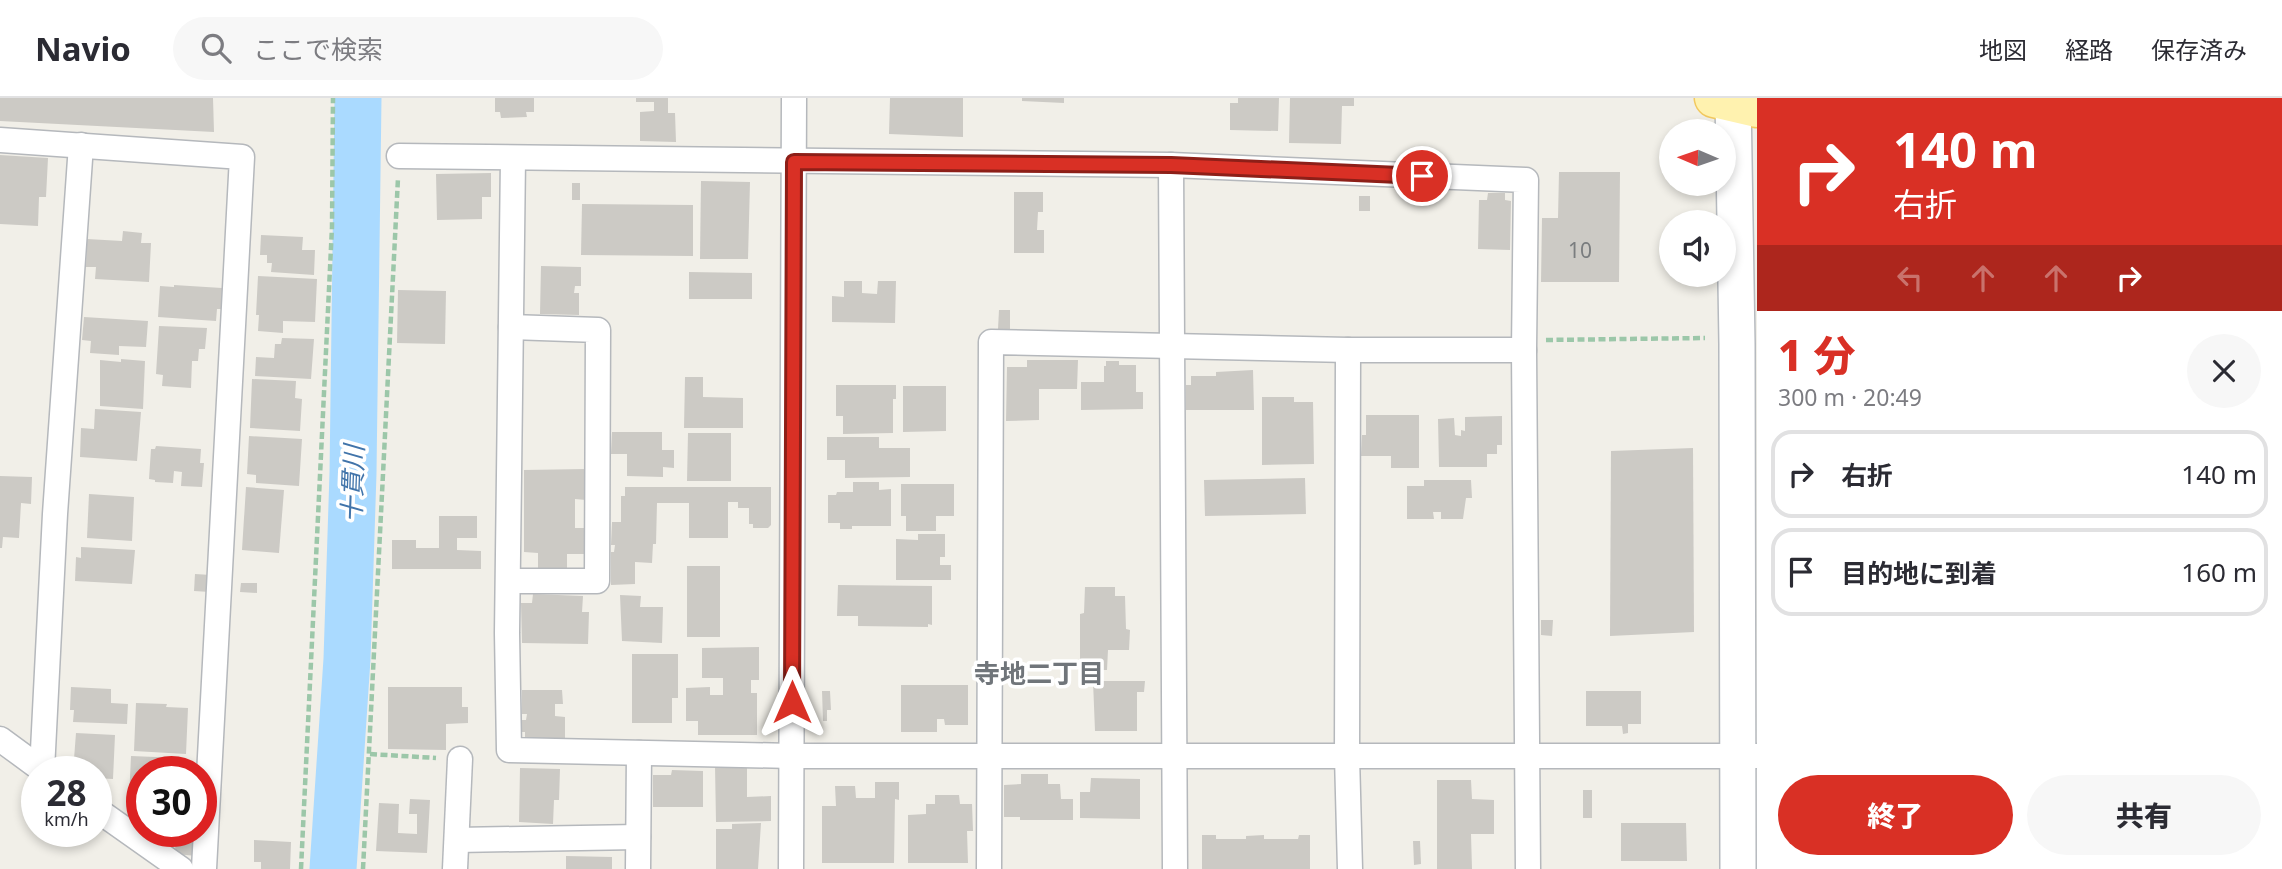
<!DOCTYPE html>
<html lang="ja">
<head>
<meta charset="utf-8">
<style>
	:root { --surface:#fff; --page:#f7f7f7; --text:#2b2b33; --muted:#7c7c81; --line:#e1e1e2; --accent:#d93025 }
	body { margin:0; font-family:"Noto Sans","Noto Sans JP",sans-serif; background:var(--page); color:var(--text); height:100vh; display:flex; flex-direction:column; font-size:26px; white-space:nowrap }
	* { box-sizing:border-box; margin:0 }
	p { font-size:23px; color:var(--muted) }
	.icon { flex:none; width:38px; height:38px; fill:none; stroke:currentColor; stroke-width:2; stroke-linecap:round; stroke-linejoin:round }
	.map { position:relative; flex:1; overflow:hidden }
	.panel { display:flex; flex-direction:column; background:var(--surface); width:525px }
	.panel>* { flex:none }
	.top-card { background:#d93025; color:#fff; overflow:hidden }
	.needle { width:46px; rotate:272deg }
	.controls { position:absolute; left:1659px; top:21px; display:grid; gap:14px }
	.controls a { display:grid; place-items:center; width:77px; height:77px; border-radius:50%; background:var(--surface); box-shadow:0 4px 10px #0003; font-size:35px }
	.speed { position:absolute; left:21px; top:658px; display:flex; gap:14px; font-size:35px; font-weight:700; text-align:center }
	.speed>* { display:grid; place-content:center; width:91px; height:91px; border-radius:50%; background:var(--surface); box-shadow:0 4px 10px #0003; line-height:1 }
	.speed small { font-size:18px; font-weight:400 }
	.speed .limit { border:10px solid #d22; background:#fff; color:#111 }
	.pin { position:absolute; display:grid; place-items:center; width:60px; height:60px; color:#fff; margin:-30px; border:4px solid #fff; border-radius:50%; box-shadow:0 2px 7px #0007 }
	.me { position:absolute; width:77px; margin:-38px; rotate:0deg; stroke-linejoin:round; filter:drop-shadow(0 0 5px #0008) }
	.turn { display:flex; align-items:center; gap:24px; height:147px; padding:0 21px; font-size:32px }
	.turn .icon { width:91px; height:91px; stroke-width:2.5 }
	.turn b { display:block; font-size:49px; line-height:60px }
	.lanes { display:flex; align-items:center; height:66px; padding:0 21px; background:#0003; justify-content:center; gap:35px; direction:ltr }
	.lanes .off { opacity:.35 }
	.round { display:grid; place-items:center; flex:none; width:74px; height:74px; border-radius:37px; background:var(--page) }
	.overview { display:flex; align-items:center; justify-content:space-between; height:119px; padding:0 21px }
	h1 { font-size:42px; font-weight:800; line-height:52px; color:var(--accent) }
	.action { display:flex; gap:14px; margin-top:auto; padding:14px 21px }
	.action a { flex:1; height:80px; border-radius:42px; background:var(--accent); color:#fff; font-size:28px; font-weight:800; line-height:80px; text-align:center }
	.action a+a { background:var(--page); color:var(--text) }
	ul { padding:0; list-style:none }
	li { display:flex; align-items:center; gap:21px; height:88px; margin:0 14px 10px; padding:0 7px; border:4px solid var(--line); border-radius:21px }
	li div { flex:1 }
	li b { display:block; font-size:26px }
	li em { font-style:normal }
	header { display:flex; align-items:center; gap:42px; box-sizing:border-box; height:98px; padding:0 35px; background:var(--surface); border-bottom:2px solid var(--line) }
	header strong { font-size:33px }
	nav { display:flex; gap:38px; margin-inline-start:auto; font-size:24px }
	.search { width:490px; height:63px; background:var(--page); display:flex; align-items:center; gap:18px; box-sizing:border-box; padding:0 24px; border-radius:38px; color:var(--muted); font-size:26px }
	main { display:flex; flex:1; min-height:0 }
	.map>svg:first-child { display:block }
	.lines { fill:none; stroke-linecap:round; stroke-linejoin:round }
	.river { stroke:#aadaff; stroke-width:47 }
	.building { fill:#cccac5 }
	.street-casing { stroke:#b5b8bc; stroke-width:27 }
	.secondary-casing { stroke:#b6babf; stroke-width:38 }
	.primary-casing { stroke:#f2c960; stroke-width:41 }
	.path { stroke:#9cc7a9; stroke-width:4.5; stroke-dasharray:7 3.5; stroke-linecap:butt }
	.street { stroke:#fff; stroke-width:24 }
	.secondary { stroke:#fff; stroke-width:35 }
	.primary { stroke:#fff2af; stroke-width:38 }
	.route-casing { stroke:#8d1f18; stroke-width:18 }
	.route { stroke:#d93025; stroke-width:12 }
	.labels { text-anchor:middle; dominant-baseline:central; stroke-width:7; stroke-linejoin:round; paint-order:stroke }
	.number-label { font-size:21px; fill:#7a7d7f }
	.water-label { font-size:26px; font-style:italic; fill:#4174aa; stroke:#fff }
	.neighbourhood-label { font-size:26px; font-weight:bold; fill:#70757a; stroke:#fff }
</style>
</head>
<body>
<header>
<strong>Navio</strong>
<div class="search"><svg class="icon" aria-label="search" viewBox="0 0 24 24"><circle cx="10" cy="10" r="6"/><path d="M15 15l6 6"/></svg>ここで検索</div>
<nav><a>地図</a><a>経路</a><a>保存済み</a></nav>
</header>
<main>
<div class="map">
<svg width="1757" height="771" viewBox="0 0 1757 771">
	<rect width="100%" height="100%" fill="#f1efe8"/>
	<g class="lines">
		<polyline class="river" points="333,771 347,561 353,375 358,0"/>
	</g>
	<g class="building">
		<polygon points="0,0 213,0 214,34 0,23"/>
		<polygon points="495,0 534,0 534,14 526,14 527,19 501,20 500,14 495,14"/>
		<polygon points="636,0 668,0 668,15 675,15 676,44 640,43 640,14 654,13 654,4 636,4"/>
		<polygon points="890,0 963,0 963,39 889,36"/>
		<polygon points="1022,0 1064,0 1064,5 1022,3"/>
		<polygon points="1238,0 1279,0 1278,33 1230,32 1230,5 1238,5"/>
		<polygon points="1290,0 1354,0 1354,8 1342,8 1341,46 1289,45"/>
		<polygon points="0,57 48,60 46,99 39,99 38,128 0,126"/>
		<polygon points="1559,74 1620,74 1619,184 1541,184 1542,120 1558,120"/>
		<polygon points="491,75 491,99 482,99 482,121 437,122 436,76"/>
		<polygon points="701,83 750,84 748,161 700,161"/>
		<rect x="572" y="85" width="8" height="17"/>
		<polygon points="1014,94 1043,94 1043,114 1038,114 1037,132 1044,132 1044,155 1014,155"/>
		<polygon points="1488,95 1505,95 1505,102 1511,103 1510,152 1478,151 1479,102 1487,102"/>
		<rect x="1359" y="98" width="11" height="15"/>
		<polygon points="582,106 693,107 693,158 581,157"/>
		<polygon points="123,133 142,135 141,145 151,145 149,184 95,181 96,169 86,169 87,141 122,143"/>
		<polygon points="261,137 303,139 302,152 315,152 314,177 271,174 272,165 267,165 267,157 260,157"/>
		<polygon points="541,168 581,169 581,188 575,188 574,195 579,195 579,217 540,216"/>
		<polygon points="689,174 752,175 752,201 689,201"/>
		<polygon points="258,178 317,181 315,224 283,223 283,235 258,233 259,217 256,217"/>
		<polygon points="844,183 862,183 862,195 877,196 878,183 896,183 895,225 832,224 832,198 844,199"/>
		<polygon points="174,187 222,190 221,211 217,211 216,223 158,219 160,188 174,189"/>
		<polygon points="398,192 446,193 445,246 397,245"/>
		<polygon points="999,212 1010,212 1010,232 998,231"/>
		<polygon points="84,219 148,223 146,249 119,248 119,257 90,255 91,243 82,242"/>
		<polygon points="159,228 207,230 205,251 199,251 198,263 192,263 191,290 162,288 163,277 156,276"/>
		<polygon points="282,240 314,241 311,281 255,278 256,259 274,260 275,246 281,246"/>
		<polygon points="121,261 145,263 143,311 100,308 100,262 121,264"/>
		<polygon points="1027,262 1078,262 1077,291 1039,291 1039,322 1006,323 1007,269 1027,269"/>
		<polygon points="1106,263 1119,263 1119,267 1136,267 1136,294 1143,294 1143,311 1081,312 1081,284 1104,284 1104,268 1106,268"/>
		<polygon points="1253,272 1254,312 1186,312 1186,287 1191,287 1191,278 1216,278 1216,274"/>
		<polygon points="685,279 703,279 703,299 743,300 743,330 684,330"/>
		<polygon points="252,281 296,283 295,300 302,301 300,333 250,330"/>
		<polygon points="836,287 896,287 896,301 893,301 893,335 843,336 843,318 836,318"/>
		<polygon points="903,288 946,288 946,333 903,334"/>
		<polygon points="1262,299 1294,299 1294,304 1313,304 1314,366 1262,367"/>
		<polygon points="95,311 141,314 137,363 80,359 81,330 94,331"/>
		<polygon points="1366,317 1419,317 1419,370 1391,370 1391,358 1361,358 1362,337 1366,337"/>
		<polygon points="1502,318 1502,347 1497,347 1497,356 1487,356 1487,369 1439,369 1438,321 1454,320 1455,337 1461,338 1461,332 1465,333 1465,319"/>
		<polygon points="612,334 662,334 662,352 674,352 674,370 663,369 663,379 627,378 627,356 611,356"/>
		<polygon points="688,335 731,335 731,383 687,383"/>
		<polygon points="249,338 302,341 299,388 256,385 256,377 247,376"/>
		<polygon points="827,339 879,339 879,350 910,350 910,379 845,380 845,362 827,362"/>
		<polygon points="156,348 201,351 200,365 204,365 202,389 181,388 182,374 174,373 173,385 155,384 155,382 149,381 151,351 155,351"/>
		<polygon points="1693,350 1694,534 1610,538 1611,353"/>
		<polygon points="586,371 586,402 575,401 575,430 587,430 587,456 567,456 567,470 538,470 538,455 524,454 524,372"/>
		<polygon points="0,378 32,379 31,406 21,405 19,440 3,439 2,450 0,450"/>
		<polygon points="1305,380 1306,416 1205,418 1204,382"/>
		<polygon points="1424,382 1471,382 1472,400 1466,400 1463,421 1441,421 1441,414 1433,414 1434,421 1407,421 1407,388 1424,388"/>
		<polygon points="853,384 879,384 879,392 891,391 891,428 852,428 852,431 840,431 840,425 828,425 828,397 836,397 837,394 853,394"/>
		<polygon points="901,386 954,386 954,418 936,418 936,433 906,433 906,418 901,418"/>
		<polygon points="246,389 284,392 279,455 242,452"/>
		<polygon points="625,389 771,389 771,427 768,430 753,430 753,426 749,426 749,410 738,410 738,404 728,404 728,440 689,440 689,405 657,405 656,446 653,446 652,465 635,464 635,486 611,487 611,454 614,454 615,447 611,447 612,424 621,424 621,398 625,398"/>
		<polygon points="89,396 134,399 132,443 87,440"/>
		<polygon points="439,418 477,418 477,440 457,440 457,452 481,453 481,471 392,471 392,442 416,442 416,450 439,450"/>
		<polygon points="918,436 945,436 945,459 940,459 940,467 951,467 951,482 896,482 896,441 918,442"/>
		<polygon points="81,449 135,452 132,486 75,483 76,459 81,460"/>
		<rect x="687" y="468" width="33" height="71"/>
		<polygon points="195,476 211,477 210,494 194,493"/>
		<polygon points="241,485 257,485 257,495 240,494"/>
		<polygon points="838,487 932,488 932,527 928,526 928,529 858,528 858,518 837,518"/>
		<polygon points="1085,489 1115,489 1115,498 1125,498 1126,531 1130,532 1129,552 1108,552 1107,572 1080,572 1080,516 1084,515"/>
		<polygon points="533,496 583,498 582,514 589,514 588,546 522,545 521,505 532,505"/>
		<polygon points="620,497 641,498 640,509 663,509 662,545 622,543"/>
		<polygon points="1541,522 1553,522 1552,538 1541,537"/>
		<polygon points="759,549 759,582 751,582 751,595 757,595 757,637 698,637 698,623 686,623 686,590 710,589 710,597 723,597 723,580 702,580 702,550"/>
		<polygon points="632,556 678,556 678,600 672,600 672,625 632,625"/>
		<polygon points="1093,583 1145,583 1144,594 1137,594 1137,633 1095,633"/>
		<polygon points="901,587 968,587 968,627 945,627 944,621 937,621 937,634 901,634"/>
		<polygon points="71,589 111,591 111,605 128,606 127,626 73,624 74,612 70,612"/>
		<polygon points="388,589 462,589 462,609 468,609 468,625 446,626 446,652 388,651"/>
		<polygon points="522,592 562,592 563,606 555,606 555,618 565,619 565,641 525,640 525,634 519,634 519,622 526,622 527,616 522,616"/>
		<polygon points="822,593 830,593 831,612 827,612 827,623 823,623"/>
		<polygon points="1586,593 1641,593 1641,626 1628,626 1628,635 1623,636 1622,628 1586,628"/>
		<polygon points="136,605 167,606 166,609 188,610 186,656 134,653"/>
		<polygon points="76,635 115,637 113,681 96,680 96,674 73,674"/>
		<polygon points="131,658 180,660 180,674 142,674 142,724 128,723"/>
		<polygon points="715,668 747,669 747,699 771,698 771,723 716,724"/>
		<polygon points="520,670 560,671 559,702 554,702 553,726 519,724"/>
		<polygon points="672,672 703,673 703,709 653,709 653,677 671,677"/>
		<polygon points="1021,676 1048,676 1048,686 1060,686 1061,701 1073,701 1073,722 1020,722 1020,719 1004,719 1004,687 1021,686"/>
		<polygon points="1091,680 1140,681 1140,721 1080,720 1080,694 1090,694"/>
		<polygon points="1437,682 1471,682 1472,701 1494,702 1494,736 1471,736 1472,771 1437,771"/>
		<polygon points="875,684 899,684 899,702 895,701 894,765 822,765 822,708 836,708 835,688 855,688 856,700 875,700"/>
		<rect x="1583" y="692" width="9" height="28"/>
		<polygon points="935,697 959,697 960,706 972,706 973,733 967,733 968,765 908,765 908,717 926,716 926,706 935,706"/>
		<polygon points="410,701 430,702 427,755 376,753 379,705 399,706 398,735 417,736 417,716 409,716"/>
		<polygon points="761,725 758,771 716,771 716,731 732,731 732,726"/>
		<polygon points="1621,725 1686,725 1687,763 1621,763"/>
		<polygon points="176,733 198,733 197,758 175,756"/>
		<polygon points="1202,737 1216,737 1216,741 1246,741 1246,738 1264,737 1264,741 1298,741 1299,737 1310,737 1310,771 1202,771"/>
		<polygon points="254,742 291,744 290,771 261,771 261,764 254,764"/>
		<polygon points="1413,743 1420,743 1421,766 1414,767"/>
		<polygon points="566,758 612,759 612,771 566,771"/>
	</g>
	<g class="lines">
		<g class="street-casing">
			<g id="street">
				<polyline points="0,42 242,59 204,771"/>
				<polyline points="399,58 1171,67 1526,82 1524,252 1528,771"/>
				<polyline points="513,60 507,535 509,652 792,658 1757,658"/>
				<polyline points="1171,67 1175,771"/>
				<polyline points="1348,252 1347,658 1350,771"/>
				<polyline points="509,483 597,483 598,232 511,229"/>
				<polyline points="0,641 45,674"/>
				<polyline points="42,672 55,416 81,47"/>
				<polyline points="96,711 181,771"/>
				<polyline points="457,742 638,739"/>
				<polyline points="455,771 460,661"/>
				<polyline points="638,771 639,655"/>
				<polyline points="791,771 794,0"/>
				<polyline points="989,771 991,244 1348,252 1524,252"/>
			</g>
		</g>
		<g class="secondary-casing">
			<polyline id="secondary" points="1733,0 1737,246 1738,771"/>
		</g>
		<g class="primary-casing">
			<polyline id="primary" points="1714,0 1757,10"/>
		</g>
		<g class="path">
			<polyline points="1546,242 1705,240"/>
			<polyline points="370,656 436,660"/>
			<polyline points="301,771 332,129 333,0"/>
			<polyline points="363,771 398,80"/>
		</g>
		<use href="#street" class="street"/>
		<use href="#secondary" class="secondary"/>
		<use href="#primary" class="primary"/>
	</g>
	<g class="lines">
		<g class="route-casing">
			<polyline id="route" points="792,604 794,64 1171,67 1422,78"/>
		</g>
		<use href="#route" class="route"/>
	</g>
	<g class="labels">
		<g class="number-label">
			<text x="1580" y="152">10</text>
		</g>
		<g class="water-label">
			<text transform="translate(352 386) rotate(-88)">十貫川</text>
		</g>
		<g class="neighbourhood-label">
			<text x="1039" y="575">寺地二丁目</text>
		</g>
	</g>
</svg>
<div class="controls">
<a><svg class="needle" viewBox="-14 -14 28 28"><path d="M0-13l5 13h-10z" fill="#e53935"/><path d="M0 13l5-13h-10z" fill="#7c7c81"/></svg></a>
<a><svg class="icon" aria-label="sound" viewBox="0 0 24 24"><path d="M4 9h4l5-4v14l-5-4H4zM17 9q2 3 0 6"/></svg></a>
</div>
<div class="speed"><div>28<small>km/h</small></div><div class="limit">30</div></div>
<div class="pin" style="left:1422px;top:78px;background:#d93025"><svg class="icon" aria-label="arrive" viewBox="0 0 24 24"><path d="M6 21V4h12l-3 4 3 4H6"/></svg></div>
<svg class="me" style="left:792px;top:604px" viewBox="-20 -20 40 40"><path d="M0-17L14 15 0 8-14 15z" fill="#d93025" stroke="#fff" stroke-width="4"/></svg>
</div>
<section class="panel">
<div class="top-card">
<div class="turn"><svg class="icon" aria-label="right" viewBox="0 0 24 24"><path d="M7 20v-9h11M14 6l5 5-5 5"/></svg><div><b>140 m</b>右折</div></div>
<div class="lanes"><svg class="icon off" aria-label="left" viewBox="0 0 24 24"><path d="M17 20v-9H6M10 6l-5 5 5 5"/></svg><svg class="icon off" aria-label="ahead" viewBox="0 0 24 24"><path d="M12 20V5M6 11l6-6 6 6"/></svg><svg class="icon off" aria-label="ahead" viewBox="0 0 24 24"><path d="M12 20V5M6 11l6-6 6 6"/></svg><svg class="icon" aria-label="right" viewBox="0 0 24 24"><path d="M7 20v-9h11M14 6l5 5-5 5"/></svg></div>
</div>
<div class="overview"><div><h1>1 分</h1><p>300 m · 20:49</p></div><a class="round"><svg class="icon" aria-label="close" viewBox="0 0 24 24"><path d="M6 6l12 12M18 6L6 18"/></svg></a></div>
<ul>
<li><svg class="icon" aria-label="right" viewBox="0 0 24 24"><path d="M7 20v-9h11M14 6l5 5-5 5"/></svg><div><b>右折</b></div><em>140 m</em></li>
<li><svg class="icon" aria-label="arrive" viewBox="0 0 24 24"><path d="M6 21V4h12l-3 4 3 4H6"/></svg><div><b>目的地に到着</b></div><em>160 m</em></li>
</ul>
<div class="action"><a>終了</a><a>共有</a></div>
</section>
</main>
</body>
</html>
